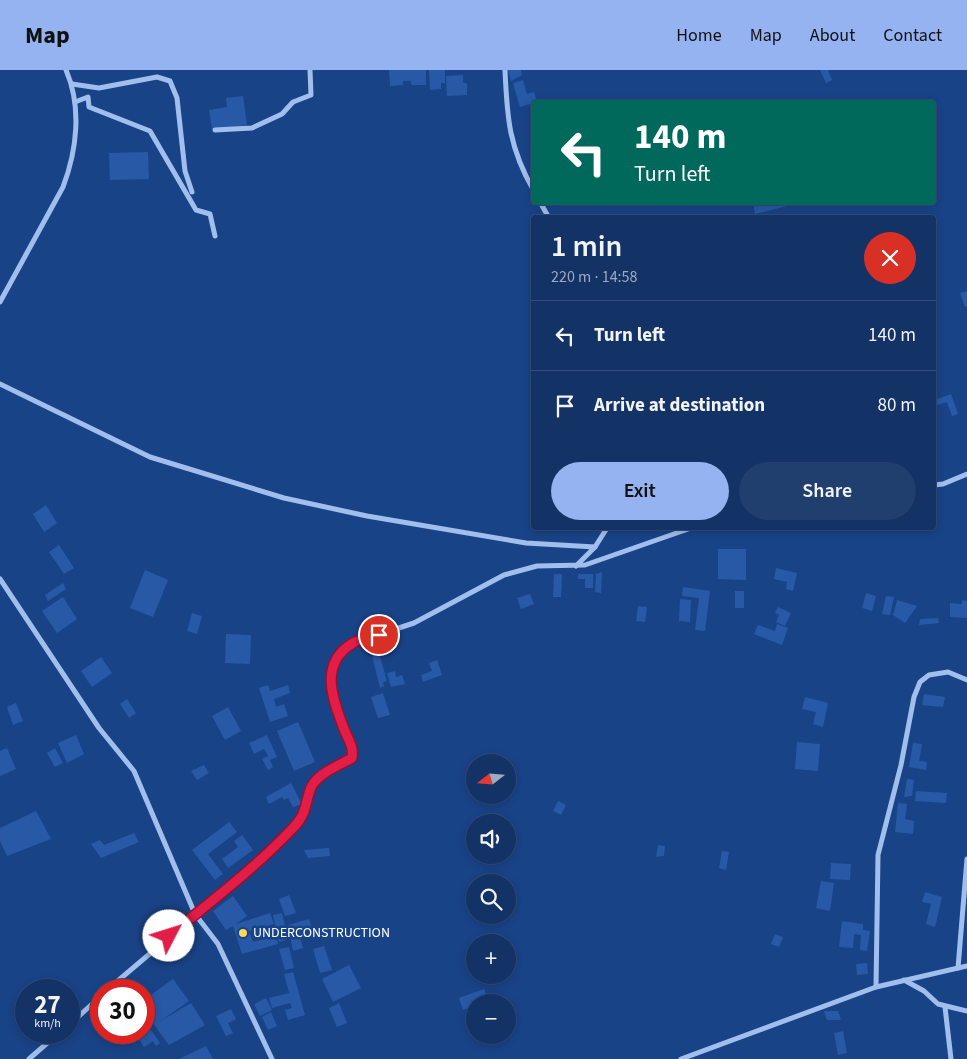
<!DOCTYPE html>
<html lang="en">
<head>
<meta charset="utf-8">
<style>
	:root { --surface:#133265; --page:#203e6e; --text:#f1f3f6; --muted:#9daabf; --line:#324d79; --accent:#95b2f1 }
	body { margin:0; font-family:"Source Sans 3",sans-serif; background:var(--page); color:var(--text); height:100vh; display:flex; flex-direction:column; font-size:19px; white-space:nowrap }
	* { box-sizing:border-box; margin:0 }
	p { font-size:16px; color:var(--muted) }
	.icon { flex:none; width:28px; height:28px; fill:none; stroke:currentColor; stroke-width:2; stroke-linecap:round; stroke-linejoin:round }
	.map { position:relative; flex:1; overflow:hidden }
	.drawer { position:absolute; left:531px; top:145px; width:405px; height:315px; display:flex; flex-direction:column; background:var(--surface); border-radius:5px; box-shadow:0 2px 8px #0003,0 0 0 1px var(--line) }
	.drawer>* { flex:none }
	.top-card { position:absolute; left:531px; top:30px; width:405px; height:105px; border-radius:5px; box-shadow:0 2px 8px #0003,0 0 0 1px var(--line); background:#00695c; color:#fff; overflow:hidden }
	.needle { width:32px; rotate:253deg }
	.buttons { position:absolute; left:466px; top:684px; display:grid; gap:10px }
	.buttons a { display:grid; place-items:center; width:50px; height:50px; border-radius:50%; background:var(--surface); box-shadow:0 2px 8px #0003,0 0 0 1px var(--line); font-size:25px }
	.speed { position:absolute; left:15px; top:909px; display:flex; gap:10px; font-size:25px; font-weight:700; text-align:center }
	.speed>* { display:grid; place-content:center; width:65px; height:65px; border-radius:50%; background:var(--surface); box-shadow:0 2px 8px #0003,0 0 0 1px var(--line); line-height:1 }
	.speed small { font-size:12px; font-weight:400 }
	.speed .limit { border:8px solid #d22; background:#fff; color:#111 }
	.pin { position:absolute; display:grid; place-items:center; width:42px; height:42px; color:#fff; margin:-21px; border:2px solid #fff; border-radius:50%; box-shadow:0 1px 5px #0007 }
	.me { position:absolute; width:55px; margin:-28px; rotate:50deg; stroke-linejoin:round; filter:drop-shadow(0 0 4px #0008) }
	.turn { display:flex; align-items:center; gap:18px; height:105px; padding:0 20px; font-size:22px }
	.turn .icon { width:65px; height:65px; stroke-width:2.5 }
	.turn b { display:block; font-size:35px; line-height:42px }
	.round { display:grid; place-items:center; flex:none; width:52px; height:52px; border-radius:26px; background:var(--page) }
	.headline { display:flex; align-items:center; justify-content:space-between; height:85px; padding:0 20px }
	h1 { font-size:30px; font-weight:600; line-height:38px }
	.button { display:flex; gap:10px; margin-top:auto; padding:10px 20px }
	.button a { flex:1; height:58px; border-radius:30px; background:var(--accent); color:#111; font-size:20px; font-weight:600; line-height:58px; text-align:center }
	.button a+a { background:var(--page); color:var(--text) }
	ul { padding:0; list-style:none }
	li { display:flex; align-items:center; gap:15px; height:70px; padding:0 20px; border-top:1px solid var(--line) }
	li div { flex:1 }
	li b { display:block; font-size:19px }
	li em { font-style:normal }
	header { display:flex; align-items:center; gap:30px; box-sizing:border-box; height:70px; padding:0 25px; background:var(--accent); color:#111 }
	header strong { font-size:24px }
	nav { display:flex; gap:28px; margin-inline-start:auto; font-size:18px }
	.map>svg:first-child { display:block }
	.building { fill:#2859a6 }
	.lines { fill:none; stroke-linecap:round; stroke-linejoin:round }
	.minor { stroke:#a1bfed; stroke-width:5 }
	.route-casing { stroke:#92132f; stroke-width:12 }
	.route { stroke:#e11d48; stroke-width:9 }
	.poi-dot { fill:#ffd95c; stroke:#194387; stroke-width:2 }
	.labels { text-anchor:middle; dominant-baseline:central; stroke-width:5; stroke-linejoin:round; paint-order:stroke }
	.poi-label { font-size:14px; fill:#fff; stroke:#194387; text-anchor:start }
</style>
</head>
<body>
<header>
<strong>Map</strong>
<nav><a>Home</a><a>Map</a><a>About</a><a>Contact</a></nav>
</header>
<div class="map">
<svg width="967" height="989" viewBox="0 0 967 989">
	<rect width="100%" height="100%" fill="#194387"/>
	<g class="building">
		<polygon points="389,0 426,0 426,15 412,15 410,11 403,11 403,15 390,16"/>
		<polygon points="429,0 445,0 445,13 441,13 441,19 430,20"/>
		<polygon points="508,0 521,0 522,5 511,11"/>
		<polygon points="820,0 828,0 832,10 826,13"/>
		<polygon points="463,5 463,13 467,13 467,25 447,26 446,6"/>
		<polygon points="523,10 527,24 534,22 537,32 520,37 513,13"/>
		<polygon points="243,26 247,55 212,60 209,40 227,37 226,28"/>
		<polygon points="148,82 149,109 110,110 109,83"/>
		<polygon points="753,132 786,132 787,136 755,144"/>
		<polygon points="967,221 967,236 965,237 960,223"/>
		<polygon points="951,324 958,344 952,346 947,332 937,335 935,330"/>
		<polygon points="46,435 57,453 44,462 33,444"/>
		<polygon points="59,475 74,498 64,504 49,482"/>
		<polygon points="718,479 746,479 746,510 718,509"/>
		<polygon points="776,498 797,503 793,521 786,519 787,512 774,509"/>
		<polygon points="145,500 168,510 153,547 130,538"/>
		<polygon points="602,502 601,523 595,522 596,504"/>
		<polygon points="554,504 562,504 561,527 553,527"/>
		<polygon points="578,504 593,504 593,518 585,518 585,509 578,509"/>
		<polygon points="63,513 66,519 48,531 45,525"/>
		<polygon points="683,517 710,521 705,561 695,560 699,528 682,526"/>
		<rect x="735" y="521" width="9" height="17"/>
		<polygon points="866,523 876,526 872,541 862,538"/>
		<polygon points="530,524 534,534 521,539 517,528"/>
		<polygon points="886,526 894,527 890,545 882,544"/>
		<polygon points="63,527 77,549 57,563 42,541"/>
		<polygon points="680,529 691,530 690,552 679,551"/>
		<polygon points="897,530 917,536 905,553 893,545"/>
		<polygon points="962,530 967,531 967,548 950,547 950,533 962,534"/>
		<polygon points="638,536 647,537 645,552 636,551"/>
		<polygon points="778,537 791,543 785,556 776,552 779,545 775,543"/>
		<polygon points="192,543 202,546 197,564 187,561"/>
		<polygon points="938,548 939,553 919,555 920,549"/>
		<polygon points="777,554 788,558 782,575 754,564 758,555 775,561"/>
		<polygon points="226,564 251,565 250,594 225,593"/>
		<polygon points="378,579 387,611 383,612 384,616 380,618 371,581"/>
		<polygon points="101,587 112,603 92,617 81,601"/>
		<polygon points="437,590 442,605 423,612 421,605 432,601 429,593"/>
		<polygon points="395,601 396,607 402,605 405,614 391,617 387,603"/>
		<polygon points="268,615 270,621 288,615 290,623 274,629 276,637 284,634 288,646 270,652 259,618"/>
		<polygon points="383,623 390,645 378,648 371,627"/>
		<polygon points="924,624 945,627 943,637 922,635"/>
		<polygon points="805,627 828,633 823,657 813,654 816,642 802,639"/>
		<polygon points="127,629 136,643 129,648 120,634"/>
		<polygon points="16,633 23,651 13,655 7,637"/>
		<polygon points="228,637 241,661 225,670 212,646"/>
		<polygon points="298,652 315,692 294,701 277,661"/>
		<polygon points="76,665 84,684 67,693 58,673"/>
		<polygon points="267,665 277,687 270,690 273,697 268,700 262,689 268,686 264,679 254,684 249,673"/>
		<polygon points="797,672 820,674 818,701 795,699"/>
		<polygon points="913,673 922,674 919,691 927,692 926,700 909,697"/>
		<polygon points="7,678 16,699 0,706 0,681"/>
		<polygon points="55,678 63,693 55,697 47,683"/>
		<polygon points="204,695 209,703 197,710 191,701"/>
		<polygon points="907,709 914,710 912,726 904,727"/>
		<polygon points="291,713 302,734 293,737 288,728 284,730 282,727 269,734 266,727"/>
		<polygon points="916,721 947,723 946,733 915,731"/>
		<polygon points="558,731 566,735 561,745 553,741"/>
		<polygon points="898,733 907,734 905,749 914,751 913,764 895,762"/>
		<polygon points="36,741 51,769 7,786 0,771 0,758"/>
		<polygon points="229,752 237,762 208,784 223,804 215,810 192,780"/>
		<polygon points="134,763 139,772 101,788 91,774 100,770 104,775"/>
		<polygon points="242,765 253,780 228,798 222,789 238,777 234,771"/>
		<polygon points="658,775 665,776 664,786 656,787"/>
		<polygon points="329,778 330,786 308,788 304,780"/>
		<polygon points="722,781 729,782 726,800 719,798"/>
		<polygon points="831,793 851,794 850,810 830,809"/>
		<polygon points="821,811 834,813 830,841 816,838"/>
		<polygon points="925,822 942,827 935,857 926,854 931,834 922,832"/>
		<polygon points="289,825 296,843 285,846 279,829"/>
		<polygon points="233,826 247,846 236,854 270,843 274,854 249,861 253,872 276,866 278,874 242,884 233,856 226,860 213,841"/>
		<polygon points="282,843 288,869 279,872 273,845"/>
		<polygon points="309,849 312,859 299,863 303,878 293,881 288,855"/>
		<polygon points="842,851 863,854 863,860 870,861 867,881 860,880 861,865 854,864 853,878 839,877"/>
		<polygon points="775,864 783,867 779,877 771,874"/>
		<polygon points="324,876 332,900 320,903 313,879"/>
		<polygon points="289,877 294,898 285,900 279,879"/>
		<polygon points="867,893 868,904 857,905 856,894"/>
		<polygon points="349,895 361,918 333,932 322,909"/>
		<polygon points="293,902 305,945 288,950 285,940 292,938 290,933 272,938 269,928 289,923 284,904"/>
		<polygon points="173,909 189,931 159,952 191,933 205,955 169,975 144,941 144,930"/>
		<polygon points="484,919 489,932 475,932 475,936 463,940 459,928"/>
		<polygon points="266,928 272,940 260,946 254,934"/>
		<polygon points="339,933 347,953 337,957 329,938"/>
		<polygon points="231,939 236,949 228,953 233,963 226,966 216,946"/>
		<polygon points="824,941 838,941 841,950 827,950"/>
		<polygon points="271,942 277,956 268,960 262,947"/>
		<polygon points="151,960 160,973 156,976 153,971 144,977 139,969"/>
		<polygon points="843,961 847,983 838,985 834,963"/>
		<polygon points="120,962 142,962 127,974"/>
		<polygon points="206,976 213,989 179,989"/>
	</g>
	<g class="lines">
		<g class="minor">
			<path d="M505,0C507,48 509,78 534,121"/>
			<polyline points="72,14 99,18 157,7 170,11 177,28 185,101 192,122"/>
			<polyline points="75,32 88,27 89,37 150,61 196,140 210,144 215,166"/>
			<polyline points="215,60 252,58 282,44 293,32 311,25 310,0"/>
			<polyline points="540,132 549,148"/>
			<path d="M0,232L63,117C77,80 82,37 66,0"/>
			<polyline points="0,314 150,387 284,428 367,446 526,473 595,477"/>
			<polyline points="934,415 943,414 967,404"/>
			<polyline points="576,496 595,477 607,458"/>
			<polyline points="0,509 99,658 134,701 195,844 218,874 272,989"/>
			<polyline points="958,898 967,789"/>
			<polyline points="904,910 924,921 938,934 967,941"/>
			<polyline points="876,917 878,785 901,695 914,627 920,612 929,605 948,602 967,610"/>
			<polyline points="107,920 257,793 291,760 307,738 310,718 316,711 352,688 354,680 343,657 329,608 333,591 353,573 414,553 504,505 537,496 585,495 691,458"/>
			<polyline points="945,937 951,989"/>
			<polyline points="69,955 101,926"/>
			<polyline points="29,989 60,962"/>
			<polyline points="681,989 876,917 967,896"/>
		</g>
	</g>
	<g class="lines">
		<g class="route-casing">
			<path id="route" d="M169,866C210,832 254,799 291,760C307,744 304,738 310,720C315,704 340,695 352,688C354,677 348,669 344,659C332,628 319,593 353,573C360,569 371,567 379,565"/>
		</g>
		<use href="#route" class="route"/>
	</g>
	<circle class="poi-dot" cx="243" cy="863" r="5"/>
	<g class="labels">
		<g class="poi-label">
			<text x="253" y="863">UNDERCONSTRUCTION</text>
		</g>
	</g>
</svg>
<div class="buttons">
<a><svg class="needle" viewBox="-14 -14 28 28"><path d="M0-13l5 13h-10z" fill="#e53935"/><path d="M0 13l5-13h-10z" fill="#9daabf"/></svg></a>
<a><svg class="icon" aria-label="sound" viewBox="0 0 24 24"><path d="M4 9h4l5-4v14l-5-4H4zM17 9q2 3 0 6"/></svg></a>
<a><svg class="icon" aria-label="search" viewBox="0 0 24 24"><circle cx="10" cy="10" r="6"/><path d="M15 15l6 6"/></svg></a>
<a>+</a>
<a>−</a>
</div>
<div class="speed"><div>27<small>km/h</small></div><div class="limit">30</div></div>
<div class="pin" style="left:379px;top:565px;background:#d93025"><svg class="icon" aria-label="arrive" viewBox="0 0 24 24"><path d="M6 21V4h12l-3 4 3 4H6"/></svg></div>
<svg class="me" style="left:169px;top:866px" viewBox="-20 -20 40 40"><circle r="19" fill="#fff"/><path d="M0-13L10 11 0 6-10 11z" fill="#e11d48"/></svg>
<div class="top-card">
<div class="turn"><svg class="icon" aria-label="left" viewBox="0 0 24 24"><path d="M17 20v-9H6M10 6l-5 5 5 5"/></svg><div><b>140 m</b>Turn left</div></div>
</div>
<section class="drawer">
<div class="headline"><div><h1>1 min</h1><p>220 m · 14:58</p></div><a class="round" style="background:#d93025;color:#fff"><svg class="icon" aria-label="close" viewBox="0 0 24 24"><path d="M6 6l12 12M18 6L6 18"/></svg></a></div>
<ul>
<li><svg class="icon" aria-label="left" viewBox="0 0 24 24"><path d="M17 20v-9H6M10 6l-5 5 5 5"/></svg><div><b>Turn left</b></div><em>140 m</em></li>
<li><svg class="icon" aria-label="arrive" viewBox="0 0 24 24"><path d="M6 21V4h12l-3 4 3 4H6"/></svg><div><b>Arrive at destination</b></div><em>80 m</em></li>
</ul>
<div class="button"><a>Exit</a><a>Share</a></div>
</section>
</div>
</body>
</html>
